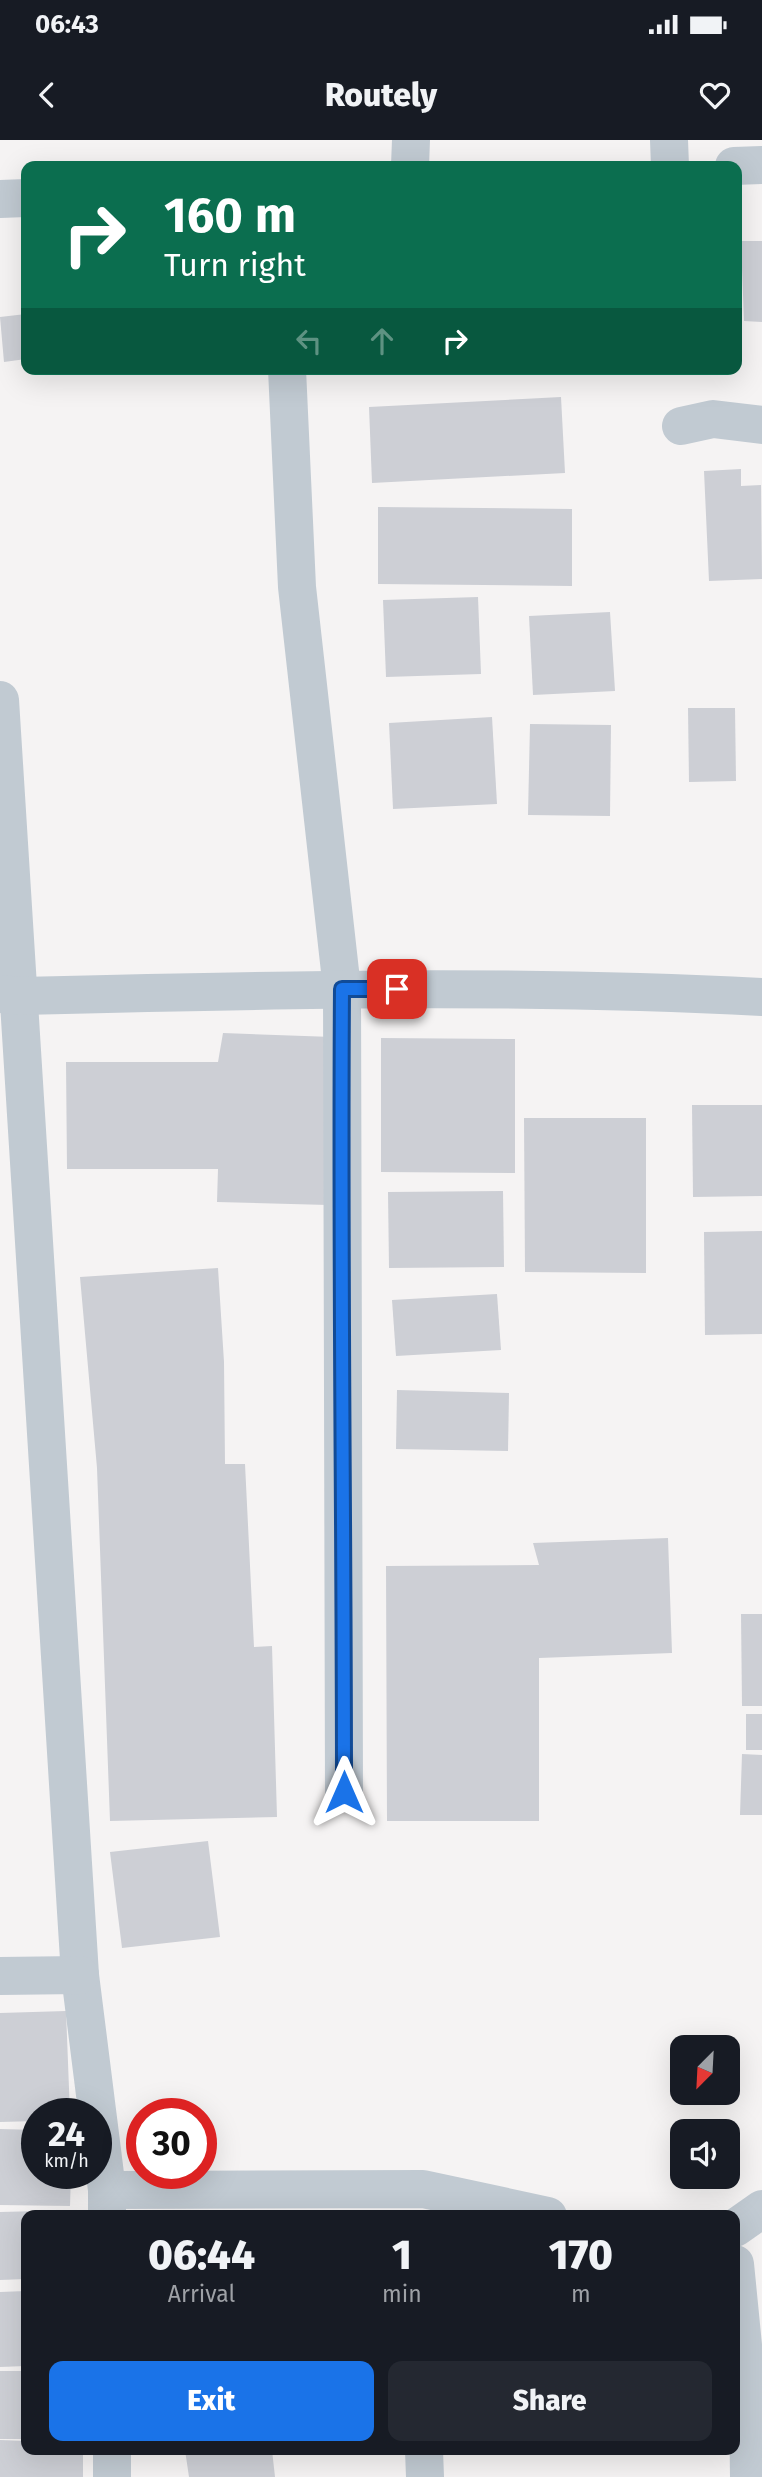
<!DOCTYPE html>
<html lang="en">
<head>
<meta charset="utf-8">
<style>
	:root { --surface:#171b24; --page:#242831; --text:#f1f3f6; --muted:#9ea1a6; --accent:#1a73e8 }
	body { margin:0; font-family:"Fira Sans",sans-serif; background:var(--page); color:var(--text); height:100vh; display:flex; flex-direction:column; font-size:26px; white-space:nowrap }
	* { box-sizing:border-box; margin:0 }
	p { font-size:23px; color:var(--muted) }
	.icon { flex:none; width:38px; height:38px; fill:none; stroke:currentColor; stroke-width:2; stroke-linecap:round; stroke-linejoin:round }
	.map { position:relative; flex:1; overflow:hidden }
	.side { position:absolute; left:21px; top:2070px; width:719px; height:245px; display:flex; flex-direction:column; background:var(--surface); border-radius:14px; box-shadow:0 7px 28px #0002 }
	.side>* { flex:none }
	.top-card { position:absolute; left:21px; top:21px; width:721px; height:214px; border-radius:14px; box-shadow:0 7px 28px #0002; background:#0b6e4f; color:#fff; overflow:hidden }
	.needle { width:46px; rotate:204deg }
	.tools { position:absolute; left:670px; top:1895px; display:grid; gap:14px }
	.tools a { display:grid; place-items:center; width:70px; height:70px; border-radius:14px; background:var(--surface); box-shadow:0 7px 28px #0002; font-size:35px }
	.speed { position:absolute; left:21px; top:1958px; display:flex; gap:14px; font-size:35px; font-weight:700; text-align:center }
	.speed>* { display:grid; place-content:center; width:91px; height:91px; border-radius:50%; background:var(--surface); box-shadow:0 7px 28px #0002; line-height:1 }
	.speed small { font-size:18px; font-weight:400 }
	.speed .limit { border:10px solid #d22; background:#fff; color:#111 }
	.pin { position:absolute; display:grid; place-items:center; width:60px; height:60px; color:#fff; margin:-30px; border-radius:14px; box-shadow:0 4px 10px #0006 }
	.me { position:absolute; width:77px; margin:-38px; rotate:0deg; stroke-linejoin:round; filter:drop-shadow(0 0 5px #0008) }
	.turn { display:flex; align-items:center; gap:24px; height:147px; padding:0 28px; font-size:32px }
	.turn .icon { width:91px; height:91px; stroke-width:2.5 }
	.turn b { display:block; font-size:49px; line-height:60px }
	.lanes { display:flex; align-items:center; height:66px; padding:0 28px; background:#0003; justify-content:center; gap:35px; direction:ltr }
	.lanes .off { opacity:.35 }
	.eta { display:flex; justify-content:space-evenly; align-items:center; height:119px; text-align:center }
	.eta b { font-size:42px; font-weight:800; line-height:49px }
	.button { display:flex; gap:14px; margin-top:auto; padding:14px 28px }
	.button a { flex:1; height:80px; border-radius:14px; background:var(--accent); color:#fff; font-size:28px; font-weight:800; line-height:80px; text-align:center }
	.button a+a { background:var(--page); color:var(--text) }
	.status { display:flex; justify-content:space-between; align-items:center; height:49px; padding:0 35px; background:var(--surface); direction:ltr }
	.status svg { height:19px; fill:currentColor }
	header { display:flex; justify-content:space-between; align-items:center; height:91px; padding:0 28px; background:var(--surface); font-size:32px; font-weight:800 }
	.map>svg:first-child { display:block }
	.building { fill:#cdcfd5 }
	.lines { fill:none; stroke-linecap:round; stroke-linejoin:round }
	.minor { stroke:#c1cad2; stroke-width:38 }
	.route-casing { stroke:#114b97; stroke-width:18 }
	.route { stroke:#1a73e8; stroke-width:12 }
</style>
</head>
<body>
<div class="status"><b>06:43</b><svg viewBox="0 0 49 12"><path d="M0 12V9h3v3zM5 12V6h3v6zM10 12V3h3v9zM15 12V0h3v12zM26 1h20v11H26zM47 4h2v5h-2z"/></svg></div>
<header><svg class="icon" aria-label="back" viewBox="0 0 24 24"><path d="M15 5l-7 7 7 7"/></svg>Routely<svg class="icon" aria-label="heart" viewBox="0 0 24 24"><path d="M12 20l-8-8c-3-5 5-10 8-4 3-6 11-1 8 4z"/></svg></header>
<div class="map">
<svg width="762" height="2337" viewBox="0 0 762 2337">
	<rect width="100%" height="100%" fill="#f5f3f3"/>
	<g class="building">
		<polygon points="741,101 762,101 762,182 744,181"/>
		<polygon points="26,174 26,219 4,222 0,177"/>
		<polygon points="561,257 565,333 372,343 369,267"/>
		<polygon points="741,329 741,346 761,345 762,439 709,441 704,331"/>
		<polygon points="378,367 572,369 572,446 378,444"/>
		<polygon points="478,457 481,534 386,537 383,460"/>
		<polygon points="610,472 615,551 533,555 529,476"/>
		<polygon points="688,568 735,568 736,641 689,642"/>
		<polygon points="492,577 497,664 393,669 389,583"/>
		<polygon points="530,584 611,585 610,676 528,675"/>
		<polygon points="223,893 333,897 328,1065 217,1062 218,1029 67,1029 66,922 218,922"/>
		<polygon points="381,898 515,899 515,1033 381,1032"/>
		<polygon points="692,965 762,965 762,1056 693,1057"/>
		<polygon points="524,978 646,978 646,1133 525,1132"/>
		<polygon points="503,1051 504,1127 389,1128 388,1052"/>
		<polygon points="762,1091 762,1194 705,1195 704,1092"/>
		<polygon points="218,1128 224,1222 225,1324 245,1324 254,1507 272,1506 277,1677 110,1681 97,1328 80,1137"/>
		<polygon points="497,1154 501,1210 396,1216 392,1160"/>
		<polygon points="397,1250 509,1253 508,1311 396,1309"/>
		<polygon points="668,1398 672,1513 539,1518 539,1681 387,1681 386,1426 539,1425 533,1403"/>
		<polygon points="741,1474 762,1474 762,1566 742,1566"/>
		<rect x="746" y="1574" width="16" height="36"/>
		<polygon points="742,1614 762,1615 762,1675 740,1675"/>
		<polygon points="208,1701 220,1797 122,1808 110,1712"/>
		<polygon points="66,1871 70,1974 37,1974 37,1981 0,1982 0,1873"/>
		<polygon points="0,1989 37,1990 37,2034 71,2034 70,2066 0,2065"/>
		<polygon points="79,2070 79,2076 26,2076 26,2139 0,2140 0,2072"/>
		<polygon points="26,2151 26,2226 0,2227 0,2152"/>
		<rect x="0" y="2231" width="26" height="68"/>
		<polygon points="0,2300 26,2301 26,2310 83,2310 83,2337 0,2337"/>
		<polygon points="185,2310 272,2310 275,2337 189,2337"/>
	</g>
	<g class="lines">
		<g class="minor">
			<polyline points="669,0 670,26"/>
			<polyline points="410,26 411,0"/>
			<polyline points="734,26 762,25"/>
			<polyline points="0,59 26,58"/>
			<polyline points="287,229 297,447 342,849 344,1652"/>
			<polyline points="681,286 713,279 762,285"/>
			<polyline points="0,560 80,1835 107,2050 107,2076"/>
			<path d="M0,854L20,856C267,850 515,844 762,857"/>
			<polyline points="0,1836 80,1835"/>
			<polyline points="107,2050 423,2049 548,2076"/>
			<polyline points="735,2088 762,2069"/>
			<polyline points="735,2124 748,2256 749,2337"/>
			<polyline points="112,2310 112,2337"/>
			<polyline points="424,2310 425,2337"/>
		</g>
	</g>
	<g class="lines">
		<g class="route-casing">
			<path id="route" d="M344,1652C344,1384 340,1117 342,849H397"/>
		</g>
		<use href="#route" class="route"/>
	</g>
</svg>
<div class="tools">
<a><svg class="needle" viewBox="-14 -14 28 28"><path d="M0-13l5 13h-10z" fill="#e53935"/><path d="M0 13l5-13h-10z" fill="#9ea1a6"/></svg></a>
<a><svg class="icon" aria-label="sound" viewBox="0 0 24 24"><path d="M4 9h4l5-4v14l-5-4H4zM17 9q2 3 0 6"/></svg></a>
</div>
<div class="speed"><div>24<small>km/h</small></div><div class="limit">30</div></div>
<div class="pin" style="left:397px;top:849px;background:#d93025"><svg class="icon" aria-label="arrive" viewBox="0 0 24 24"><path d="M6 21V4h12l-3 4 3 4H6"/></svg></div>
<svg class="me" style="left:344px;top:1652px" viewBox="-20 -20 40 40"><path d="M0-17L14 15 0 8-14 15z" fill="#1a73e8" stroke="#fff" stroke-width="4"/></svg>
<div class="top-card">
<div class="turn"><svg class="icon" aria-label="right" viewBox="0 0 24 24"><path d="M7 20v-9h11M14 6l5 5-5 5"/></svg><div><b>160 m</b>Turn right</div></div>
<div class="lanes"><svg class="icon off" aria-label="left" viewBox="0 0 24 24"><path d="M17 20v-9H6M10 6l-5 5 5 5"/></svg><svg class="icon off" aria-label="ahead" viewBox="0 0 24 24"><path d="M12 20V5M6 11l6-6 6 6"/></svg><svg class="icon" aria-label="right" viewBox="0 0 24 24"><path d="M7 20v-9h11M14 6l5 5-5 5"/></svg></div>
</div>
<section class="side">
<div class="eta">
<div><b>06:44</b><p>Arrival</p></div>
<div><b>1</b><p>min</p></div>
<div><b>170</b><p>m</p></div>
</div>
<div class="button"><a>Exit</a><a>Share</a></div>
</section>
</div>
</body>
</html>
